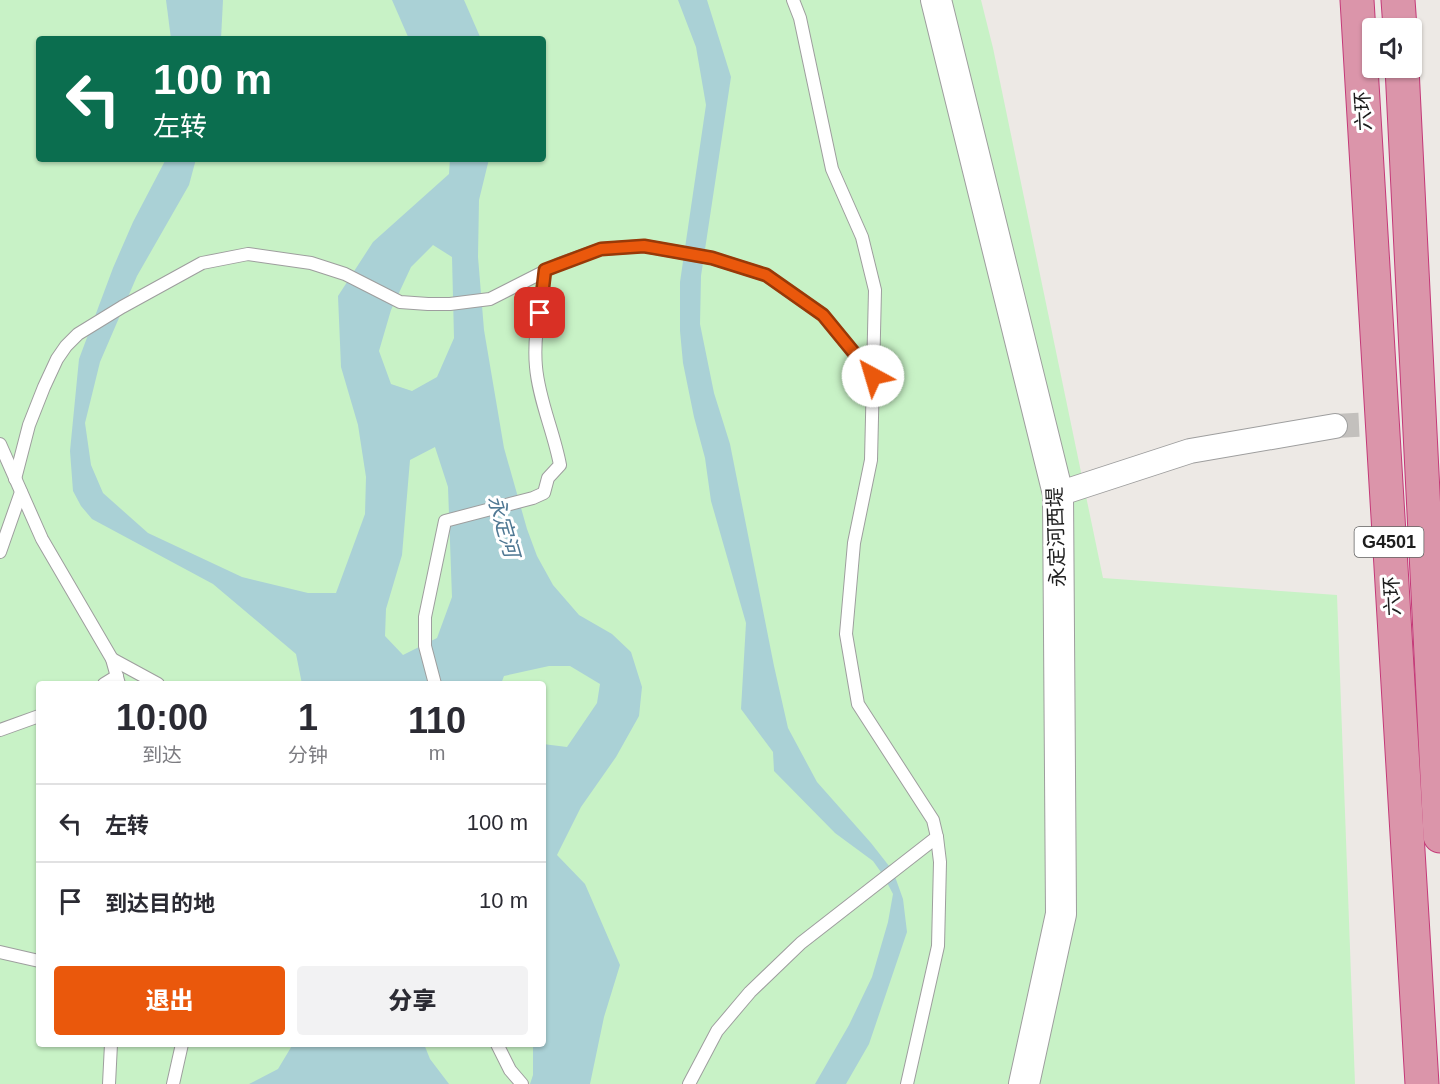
<!DOCTYPE html>
<html lang="zh">
<head>
<meta charset="utf-8">
<style>
	:root { --surface:#fff; --page:#f2f2f3; --text:#2b2b33; --muted:#7c7c81; --line:#e1e1e2; --accent:#ea580c }
	body { margin:0; font-family:Helvetica,"Noto Sans SC",sans-serif; background:var(--page); color:var(--text); height:100vh; display:flex; flex-direction:column; font-size:22px; white-space:nowrap }
	* { box-sizing:border-box; margin:0 }
	p { font-size:20px; color:var(--muted) }
	.icon { flex:none; width:33px; height:33px; fill:none; stroke:currentColor; stroke-width:2; stroke-linecap:round; stroke-linejoin:round }
	.map { position:relative; flex:1; overflow:hidden }
	.drawer { position:absolute; left:36px; top:681px; width:510px; height:366px; display:flex; flex-direction:column; background:var(--surface); border-radius:6px; box-shadow:0 2px 4px #0004 }
	.drawer>* { flex:none }
	.top-card { position:absolute; left:36px; top:36px; width:510px; height:126px; border-radius:6px; box-shadow:0 2px 4px #0004; background:#0b6e4f; color:#fff; overflow:hidden }
	.fabs { position:absolute; left:1362px; top:18px; display:grid; gap:12px }
	.fabs a { display:grid; place-items:center; width:60px; height:60px; border-radius:6px; background:var(--surface); box-shadow:0 2px 4px #0004; font-size:30px }
	.pin { position:absolute; display:grid; place-items:center; width:51px; height:51px; color:#fff; margin:-26px; border-radius:12px; box-shadow:0 3px 9px #0006 }
	.me { position:absolute; width:66px; margin:-33px; rotate:321deg; stroke-linejoin:round; filter:drop-shadow(0 0 4px #0008) }
	.turn { display:flex; align-items:center; gap:21px; height:126px; padding:0 18px; font-size:27px }
	.turn .icon { width:78px; height:78px; stroke-width:2.5 }
	.turn b { display:block; font-size:42px; line-height:51px }
	.eta { display:flex; justify-content:space-evenly; align-items:center; height:102px; text-align:center }
	.eta b { font-size:36px; font-weight:800; line-height:42px }
	.button { display:flex; gap:12px; margin-top:auto; padding:12px 18px }
	.button a { flex:1; height:69px; border-radius:6px; background:var(--accent); color:#fff; font-size:24px; font-weight:800; line-height:69px; text-align:center }
	.button a+a { background:var(--page); color:var(--text) }
	ul { padding:0; list-style:none }
	li { display:flex; align-items:center; gap:18px; height:78px; padding:0 18px; border-top:2px solid var(--line) }
	li div { flex:1 }
	li b { display:block; font-size:22px }
	li em { font-style:normal }
	.map>svg:first-child { display:block }
	.park { fill:#c8f2c6; fill-rule:evenodd }
	.water { fill:#aad1d6; fill-rule:evenodd }
	.lines { fill:none; stroke-linecap:round; stroke-linejoin:round }
	.minor-tunnel { stroke:#c3c0bd; stroke-width:24; stroke-dasharray:24 12; stroke-linecap:butt }
	.service-casing { stroke:#9e9e9e; stroke-width:14 }
	.minor-casing { stroke:#9e9e9e; stroke-width:26 }
	.tertiary-casing { stroke:#9e9e9e; stroke-width:32 }
	.motorway-casing { stroke:#c43978; stroke-width:35 }
	.service { stroke:#fff; stroke-width:12 }
	.minor { stroke:#fff; stroke-width:24 }
	.tertiary { stroke:#fff; stroke-width:30 }
	.motorway { stroke:#db95aa; stroke-width:33 }
	.route-casing { stroke:#983908; stroke-width:15 }
	.route { stroke:#ea580c; stroke-width:10 }
	.labels { text-anchor:middle; dominant-baseline:central; stroke-width:6; stroke-linejoin:round; paint-order:stroke }
	.shield { fill:#fff; stroke:#616161; stroke-width:1.5 }
	.shield-label { font-size:18px; font-weight:bold; fill:#1d1d1d }
	.street-label { font-size:20px; fill:#1d1d1d; stroke:#fff }
	.water-label { font-size:21px; font-style:italic; fill:#4f7893; stroke:#fff }
</style>
</head>
<body>
<div class="map">
<svg width="1440" height="1084" viewBox="0 0 1440 1084">
	<rect width="100%" height="100%" fill="#ede9e5"/>
	<path class="park" d="M0,0H981L993,48L1103,578L1337,595L1355,1084H0ZM39,39H543V159H39ZM39,684H543V1044H39Z"/>
	<g class="water">
		<polygon points="166,0 223,0 221,39 171,39"/>
		<polygon points="392,0 464,0 481,39 409,39"/>
		<polygon points="678,0 707,0 731,77 701,276 700,324 714,393 730,444 774,666 788,728 817,782 871,843 893,871 903,899 907,932 869,1044 846,1084 815,1084 849,1025 872,977 888,922 893,894 883,875 873,861 835,833 774,771 773,752 741,709 746,623 711,501 705,458 694,417 683,363 680,331 680,282 706,105 696,47"/>
		<path d="M166,159H196L189,185L137,276L100,362L85,423L91,465L103,493L148,533L242,577L308,593H336L365,514L366,477L358,425L341,367L338,296L373,242L449,174L450,159H489L479,200L478,257L484,330L504,448L527,529L537,556L553,585L579,615L612,634L631,652L642,687L639,716L616,757L581,807L557,855L585,884L620,965L604,1017L590,1084H530L533,1075V1044H543V744L567,747L597,703L600,684L570,666H549L504,676L501,684H302L296,654L213,584L92,519L81,506L73,491L70,451L79,359L113,268L133,222ZM433,245L452,257L454,338L437,377L412,391L391,384L379,351L391,310L411,267ZM435,447L448,487L452,597L437,638L403,655L385,636L386,609L402,555L410,460Z"/>
		<polygon points="293,1044 424,1044 430,1059 449,1084 249,1084 278,1069"/>
	</g>
	<g class="lines">
		<polyline class="minor-tunnel" points="1335,426 1440,421"/>
		<g class="service-casing">
			<g id="service">
				<polyline points="793,0 800,18 832,169 862,237 875,290 871,460 854,543 846,634 858,704 933,820 937,837 940,862 938,946 907,1084"/>
				<polyline points="0,444 42,539 112,659 119,684"/>
				<polyline points="15,479 29,425 44,387 57,359 66,346 78,334 122,307 202,263 248,254 311,263 345,274 400,302 428,304 450,304 490,299 559,264 601,249 644,246 712,258 766,275 823,315 873,376"/>
				<polyline points="0,552 21,492"/>
				<polyline points="112,659 158,684"/>
				<polyline points="104,684 117,676"/>
				<path d="M435,684L425,646V617L445,521L533,498L544,493L548,478L560,465C554,432 539,401 536,367C533,335 541,302 545,270"/>
				<polyline points="0,730 39,716"/>
				<polyline points="0,952 39,961"/>
				<polyline points="497,1044 510,1070 522,1084"/>
				<polyline points="109,1084 111,1044"/>
				<polyline points="173,1084 182,1044"/>
				<polyline points="689,1084 717,1031 750,992 801,943 937,837"/>
			</g>
		</g>
		<g class="minor-casing">
			<polyline id="minor" points="1058,494 1190,451 1335,426"/>
		</g>
		<g class="tertiary-casing">
			<polyline id="tertiary" points="936,0 1058,494 1061,914 1024,1084"/>
		</g>
		<g class="motorway-casing">
			<g id="motorway">
				<polyline points="1357,0 1422,1084"/>
				<polyline points="1398,0 1400,28"/>
				<polyline points="1402,68 1440,836"/>
			</g>
		</g>
		<use href="#service" class="service"/>
		<use href="#minor" class="minor"/>
		<use href="#tertiary" class="tertiary"/>
		<use href="#motorway" class="motorway"/>
	</g>
	<g class="lines">
		<g class="route-casing">
			<polyline id="route" points="540,313 545,270 601,249 644,246 712,258 766,275 823,315 873,376"/>
		</g>
		<use href="#route" class="route"/>
	</g>
	<g class="labels">
		<rect class="shield" x="1354.5" y="527" width="69" height="30" rx="4.5"/>
		<g class="shield-label">
			<text x="1389" y="542">G4501</text>
		</g>
		<g class="street-label">
			<text transform="translate(1363 111) rotate(-93)">六环</text>
			<text transform="translate(1056 537) rotate(-92)">永定河西堤</text>
			<text transform="translate(1392 596) rotate(-93)">六环</text>
		</g>
		<g class="water-label">
			<text transform="translate(504 526) rotate(74)">永定河</text>
		</g>
	</g>
</svg>
<div class="fabs">
<a><svg class="icon" aria-label="sound" viewBox="0 0 24 24"><path d="M4 9h4l5-4v14l-5-4H4zM17 9q2 3 0 6"/></svg></a>
</div>
<div class="pin" style="left:540px;top:313px;background:#d93025"><svg class="icon" aria-label="arrive" viewBox="0 0 24 24"><path d="M6 21V4h12l-3 4 3 4H6"/></svg></div>
<svg class="me" style="left:873px;top:376px" viewBox="-20 -20 40 40"><circle r="19" fill="#fff"/><path d="M0-13L10 11 0 6-10 11z" fill="#ea580c"/></svg>
<div class="top-card">
<div class="turn"><svg class="icon" aria-label="left" viewBox="0 0 24 24"><path d="M17 20v-9H6M10 6l-5 5 5 5"/></svg><div><b>100 m</b>左转</div></div>
</div>
<section class="drawer">
<div class="eta">
<div><b>10:00</b><p>到达</p></div>
<div><b>1</b><p>分钟</p></div>
<div><b>110</b><p>m</p></div>
</div>
<ul>
<li><svg class="icon" aria-label="left" viewBox="0 0 24 24"><path d="M17 20v-9H6M10 6l-5 5 5 5"/></svg><div><b>左转</b></div><em>100 m</em></li>
<li><svg class="icon" aria-label="arrive" viewBox="0 0 24 24"><path d="M6 21V4h12l-3 4 3 4H6"/></svg><div><b>到达目的地</b></div><em>10 m</em></li>
</ul>
<div class="button"><a>退出</a><a>分享</a></div>
</section>
</div>
</body>
</html>
